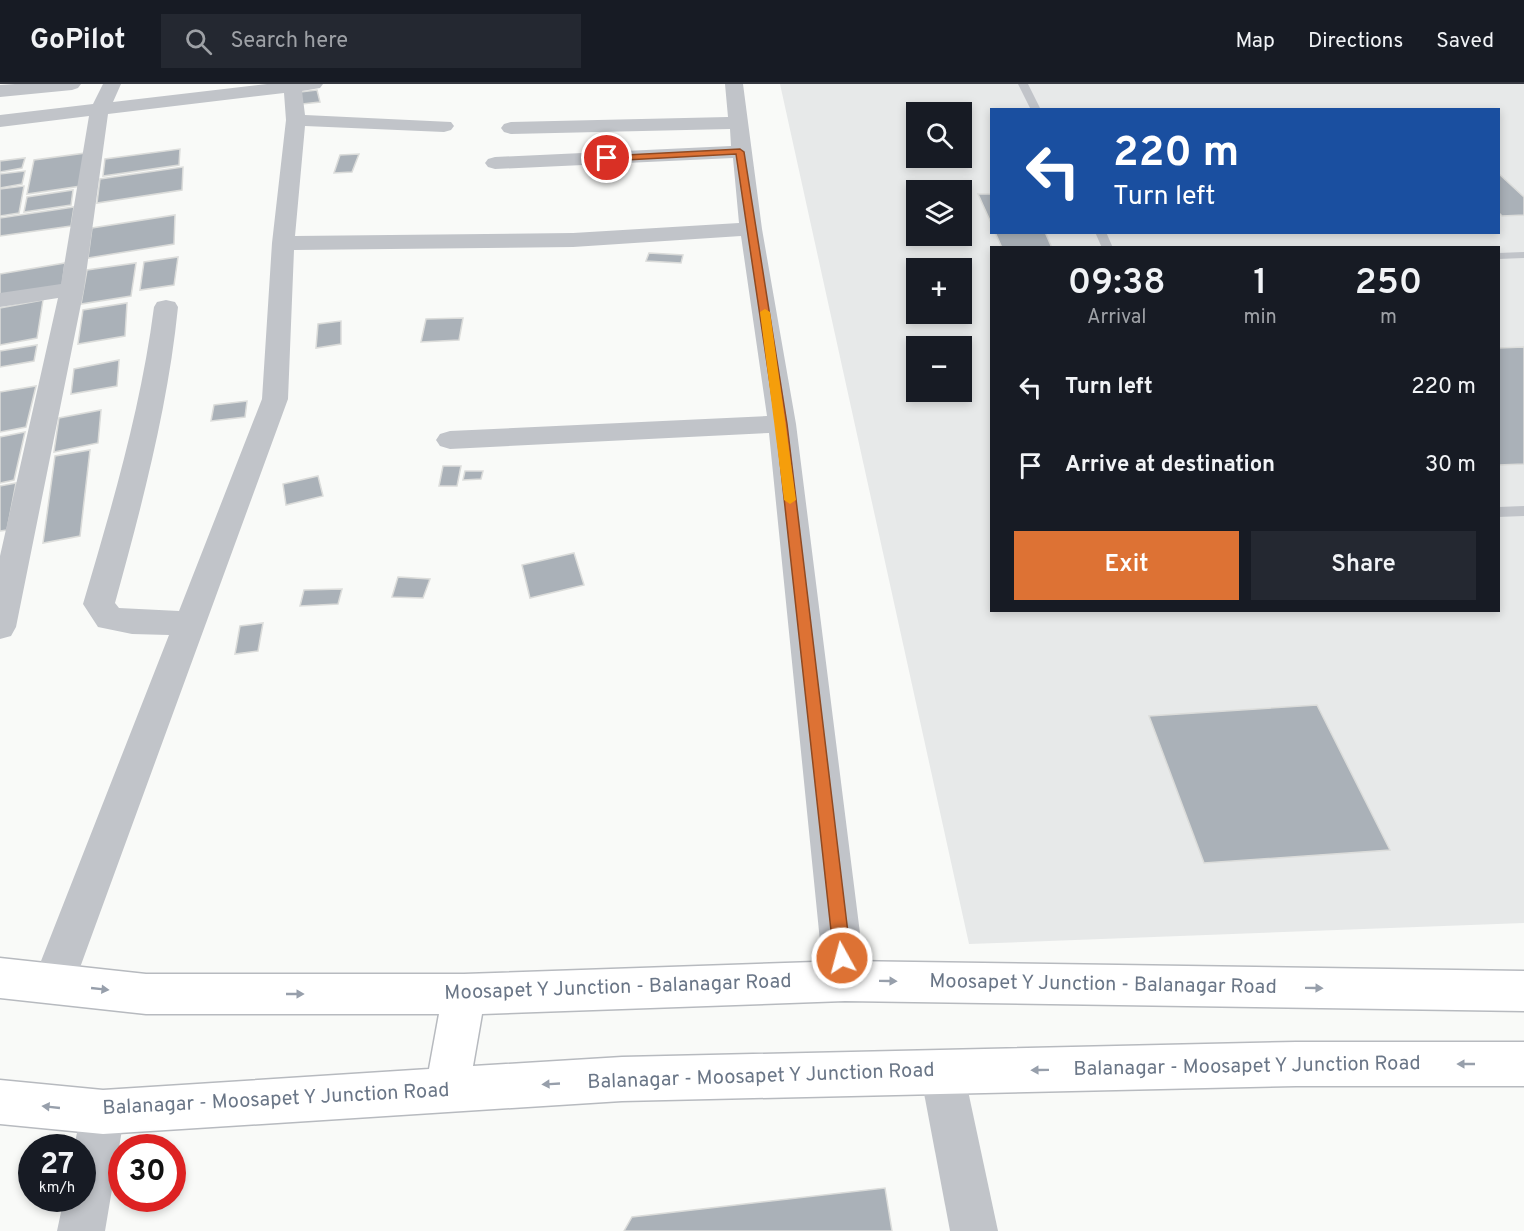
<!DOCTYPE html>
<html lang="en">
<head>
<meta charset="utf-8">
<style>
	:root { --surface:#171b24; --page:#242831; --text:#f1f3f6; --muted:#9ea1a6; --line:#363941; --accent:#dd7234 }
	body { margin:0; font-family:Overpass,sans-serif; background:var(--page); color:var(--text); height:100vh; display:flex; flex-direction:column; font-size:22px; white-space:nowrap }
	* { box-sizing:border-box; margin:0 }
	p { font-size:20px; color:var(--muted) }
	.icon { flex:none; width:33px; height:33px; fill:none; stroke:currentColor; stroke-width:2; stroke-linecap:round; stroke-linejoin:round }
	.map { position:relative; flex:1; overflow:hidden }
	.drawer { position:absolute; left:990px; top:162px; width:510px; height:366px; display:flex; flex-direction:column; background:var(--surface); border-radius:0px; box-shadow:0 3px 9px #0003 }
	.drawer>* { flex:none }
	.banner { position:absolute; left:990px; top:24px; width:510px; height:126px; border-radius:0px; box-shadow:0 3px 9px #0003; background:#1a4fa0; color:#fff; overflow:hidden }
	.tools { position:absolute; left:906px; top:18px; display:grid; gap:12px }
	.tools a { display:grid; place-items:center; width:66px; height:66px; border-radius:0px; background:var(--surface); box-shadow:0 3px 9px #0003; font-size:30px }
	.speed { position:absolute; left:18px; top:1050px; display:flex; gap:12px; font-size:30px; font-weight:700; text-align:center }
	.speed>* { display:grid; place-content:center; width:78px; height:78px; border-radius:50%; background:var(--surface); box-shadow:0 3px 9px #0003; line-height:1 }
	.speed small { font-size:15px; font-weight:400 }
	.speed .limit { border:9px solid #d22; background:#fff; color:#111 }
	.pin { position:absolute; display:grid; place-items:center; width:51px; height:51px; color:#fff; margin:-26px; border:3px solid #fff; border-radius:50%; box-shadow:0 2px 6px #0007 }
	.me { position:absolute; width:66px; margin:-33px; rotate:353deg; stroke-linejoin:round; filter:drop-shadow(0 0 4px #0008) }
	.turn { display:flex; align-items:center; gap:21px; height:126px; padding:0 24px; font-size:27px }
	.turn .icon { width:78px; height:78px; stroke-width:2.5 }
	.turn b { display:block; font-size:42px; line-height:51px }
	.eta { display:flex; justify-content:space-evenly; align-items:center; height:102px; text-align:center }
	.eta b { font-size:36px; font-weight:600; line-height:42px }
	.primary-button { display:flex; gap:12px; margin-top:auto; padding:12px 24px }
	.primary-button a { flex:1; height:69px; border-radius:0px; background:var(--accent); color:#fff; font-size:24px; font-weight:600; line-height:69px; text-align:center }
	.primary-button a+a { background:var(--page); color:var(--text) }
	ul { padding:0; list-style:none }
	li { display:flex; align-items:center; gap:18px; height:78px; padding:0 24px }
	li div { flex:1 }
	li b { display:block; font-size:22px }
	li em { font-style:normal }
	header { display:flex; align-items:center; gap:36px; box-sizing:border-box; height:84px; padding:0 30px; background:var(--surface); border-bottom:2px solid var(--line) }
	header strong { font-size:28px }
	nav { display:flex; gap:33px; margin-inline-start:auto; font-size:21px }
	.search { width:420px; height:54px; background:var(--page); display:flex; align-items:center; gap:15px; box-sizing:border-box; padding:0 21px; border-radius:0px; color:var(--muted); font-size:22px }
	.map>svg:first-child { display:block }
	.built { fill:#e7e9e9; fill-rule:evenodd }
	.building { fill:#aab1b8; stroke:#dbdcda; stroke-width:1.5 }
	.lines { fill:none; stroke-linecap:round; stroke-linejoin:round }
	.primary-casing { stroke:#b7babf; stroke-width:3 }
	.lane { fill:#c1c4c9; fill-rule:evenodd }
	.street { fill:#c1c4c9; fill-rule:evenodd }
	.primary { fill:#fff; fill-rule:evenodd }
	.oneway { fill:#979fab }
	.route { fill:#dd7234; stroke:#904a22; stroke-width:1.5 }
	.slow { fill:#f59e0b }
	.labels { text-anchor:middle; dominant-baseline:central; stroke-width:6; stroke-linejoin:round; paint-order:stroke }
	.near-street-label { font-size:20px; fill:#6a7687; stroke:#fff }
</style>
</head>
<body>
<header>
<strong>GoPilot</strong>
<div class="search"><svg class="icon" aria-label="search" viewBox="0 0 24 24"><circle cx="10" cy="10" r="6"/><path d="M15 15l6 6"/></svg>Search here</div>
<nav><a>Map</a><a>Directions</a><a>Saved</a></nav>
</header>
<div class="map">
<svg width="1524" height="1147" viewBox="0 0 1524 1147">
	<rect width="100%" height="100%" fill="#f9faf8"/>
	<path class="built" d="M780,0H1524V839L969,860ZM992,26H1498V148H992ZM916,28H962V74H916ZM916,106H962V152H916ZM992,164H1498V526H992ZM916,184H962V230H916ZM916,262H962V308H916Z"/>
	<g class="building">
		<polygon points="317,6 320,18 302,20 300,8"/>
		<polygon points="180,65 179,81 103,92 105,75"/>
		<polygon points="86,69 81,102 27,110 34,76"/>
		<polygon points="359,70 352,88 334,89 340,71"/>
		<polygon points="25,74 22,84 0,88 0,77"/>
		<polygon points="183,83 182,106 97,119 100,95"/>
		<polygon points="25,87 22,100 0,104 0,90"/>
		<polygon points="1498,89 1524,113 1524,131 1502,132 1498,128"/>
		<polygon points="24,102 19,129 0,132 0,105"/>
		<polygon points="73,106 71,121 24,128 27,113"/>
		<polygon points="978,110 992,110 992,141"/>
		<polygon points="74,123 71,142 0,152 0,134"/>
		<polygon points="175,131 174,160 88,174 92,144"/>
		<polygon points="995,148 1045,148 1052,164 1002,164"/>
		<polygon points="649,169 683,171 681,179 646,177"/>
		<polygon points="178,173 174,201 140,206 144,178"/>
		<polygon points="65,179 62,202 0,212 0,190"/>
		<polygon points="136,179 131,212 81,220 87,186"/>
		<polygon points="43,216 37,254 0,261 0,224"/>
		<polygon points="127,219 125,252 78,260 83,226"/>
		<polygon points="463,234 459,256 421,258 426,235"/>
		<polygon points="341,237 341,260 316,264 318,240"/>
		<polygon points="37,261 34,277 0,283 0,267"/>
		<polygon points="1524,263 1524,380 1498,381 1498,264"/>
		<polygon points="119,276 117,302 71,310 74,285"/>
		<polygon points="36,302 26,343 0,348 0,308"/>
		<polygon points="247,317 245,333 211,337 214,321"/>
		<polygon points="101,326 98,359 54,368 59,334"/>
		<polygon points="25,348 14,396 0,399 0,353"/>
		<polygon points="90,366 80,452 43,459 55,372"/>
		<polygon points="443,382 461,382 457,402 439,402"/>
		<polygon points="465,387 483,387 481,395 463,396"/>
		<polygon points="318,392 323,412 286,421 283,400"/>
		<polygon points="16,399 7,446 0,447 0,402"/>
		<polygon points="574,469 584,501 530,514 522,481"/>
		<polygon points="398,493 430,495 423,514 392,513"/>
		<polygon points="342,505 338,520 300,522 304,506"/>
		<polygon points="263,539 258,567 235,570 240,542"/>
		<polygon points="1317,621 1390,766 1204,779 1149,632"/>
		<polygon points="885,1104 892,1147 624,1147 632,1133"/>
	</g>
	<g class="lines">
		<g class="primary-casing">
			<polygon id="primary" points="0,874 146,890 464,890 845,877 1524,887 1524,927 845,917 482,930 473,982 622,973 1296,958 1524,958 1524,1002 1296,1002 622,1017 103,1050 0,1040 0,996 103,1006 429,985 439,930 146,930 0,914"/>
		</g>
		<g class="lane">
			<polygon points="1018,0 1028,0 1041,26 1031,26"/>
			<polygon points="1095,148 1106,148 1113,164 1102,164"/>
			<polygon points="1524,168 1524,174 1498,175 1498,169"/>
			<polygon points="1524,422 1524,432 1498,433 1498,423"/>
		</g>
		<g class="street">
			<polygon points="15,0 81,0 78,4 72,6 0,13 0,1"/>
			<path d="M103,0H121L113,18L267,0H323L320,4L302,7L305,31L451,38L454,42L451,46L444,48L305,42L295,152L573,149L739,139L733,74L495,85L488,83L485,79L488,75L495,73L731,62L730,45L511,50L504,48L501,44L504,40L511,38L728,33L725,0H743L762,145L796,340L866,897L860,911L845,917L830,911L824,897L769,349L450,365L440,362L436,356L440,350L450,347L767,332L741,152L573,163L294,166L288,315L74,900L68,914L53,920L38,914L32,900L169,551L132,550L98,543L83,520C112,422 141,324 154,223L157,218L166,216L175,218L178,223C168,323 142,421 115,519L119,524L179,527L262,315L272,159L286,36L284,9L108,30L84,205L16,543L11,552L0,555V472L58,214L0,223V209L61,200L89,32L0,43V31L93,20Z"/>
			<polygon points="942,966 957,973 964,988 998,1147 950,1147 920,988 927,973"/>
			<polygon points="103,1006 119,1012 125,1028 105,1147 57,1147 64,1114 82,1114 82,1064 74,1064 81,1028 87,1012"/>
		</g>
		<use href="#primary" class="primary"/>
	</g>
	<defs><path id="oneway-solid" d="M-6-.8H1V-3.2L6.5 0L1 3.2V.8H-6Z" transform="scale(1.5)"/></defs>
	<g class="oneway">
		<use href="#oneway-solid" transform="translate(888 897) rotate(1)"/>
		<use href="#oneway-solid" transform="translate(1314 904) rotate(1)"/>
		<use href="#oneway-solid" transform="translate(100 905) rotate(6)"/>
		<use href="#oneway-solid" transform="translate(295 910)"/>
		<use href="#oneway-solid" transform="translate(1466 980) rotate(180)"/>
		<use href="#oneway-solid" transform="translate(1040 986) rotate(179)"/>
		<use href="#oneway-solid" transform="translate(551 1000) rotate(177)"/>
		<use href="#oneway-solid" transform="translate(51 1023) rotate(-174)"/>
	</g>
	<polygon class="route" points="740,65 744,68 787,340 851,874 848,879 842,882 836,879 834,874 776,340 736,70 607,77 602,74 607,72"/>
	<polygon class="slow" points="765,225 770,228 796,416 790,420 784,416 760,228"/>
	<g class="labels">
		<g class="near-street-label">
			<text transform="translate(1103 901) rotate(1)">Moosapet Y Junction - Balanagar Road</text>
			<text transform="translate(618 904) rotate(-2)">Moosapet Y Junction - Balanagar Road</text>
			<text transform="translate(1247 983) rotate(-1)">Balanagar - Moosapet Y Junction Road</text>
			<text transform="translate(761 993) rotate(-2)">Balanagar - Moosapet Y Junction Road</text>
			<text transform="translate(276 1016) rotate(-3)">Balanagar - Moosapet Y Junction Road</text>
		</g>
	</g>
</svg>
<div class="tools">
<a><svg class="icon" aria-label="search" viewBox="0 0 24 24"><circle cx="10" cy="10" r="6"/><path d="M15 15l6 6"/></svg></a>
<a><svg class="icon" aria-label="layers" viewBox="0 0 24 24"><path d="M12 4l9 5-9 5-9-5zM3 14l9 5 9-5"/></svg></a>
<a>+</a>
<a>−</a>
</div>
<div class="speed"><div>27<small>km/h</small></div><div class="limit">30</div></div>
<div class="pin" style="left:607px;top:74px;background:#d93025"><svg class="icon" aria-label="arrive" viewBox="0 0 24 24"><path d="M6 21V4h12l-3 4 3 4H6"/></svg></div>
<svg class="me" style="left:842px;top:874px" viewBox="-20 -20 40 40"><circle r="17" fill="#dd7234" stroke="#fff" stroke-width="3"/><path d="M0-11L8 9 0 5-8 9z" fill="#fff"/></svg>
<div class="banner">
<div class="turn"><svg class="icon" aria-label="left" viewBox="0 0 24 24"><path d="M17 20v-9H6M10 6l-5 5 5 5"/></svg><div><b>220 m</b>Turn left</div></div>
</div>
<section class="drawer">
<div class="eta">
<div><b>09:38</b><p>Arrival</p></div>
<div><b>1</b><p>min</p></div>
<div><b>250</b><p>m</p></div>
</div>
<ul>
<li><svg class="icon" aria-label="left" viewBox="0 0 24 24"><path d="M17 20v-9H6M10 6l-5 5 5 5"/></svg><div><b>Turn left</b></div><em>220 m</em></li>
<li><svg class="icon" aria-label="arrive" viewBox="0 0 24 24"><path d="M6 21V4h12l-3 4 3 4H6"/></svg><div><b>Arrive at destination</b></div><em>30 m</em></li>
</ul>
<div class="primary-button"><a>Exit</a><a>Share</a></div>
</section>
</div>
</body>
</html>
